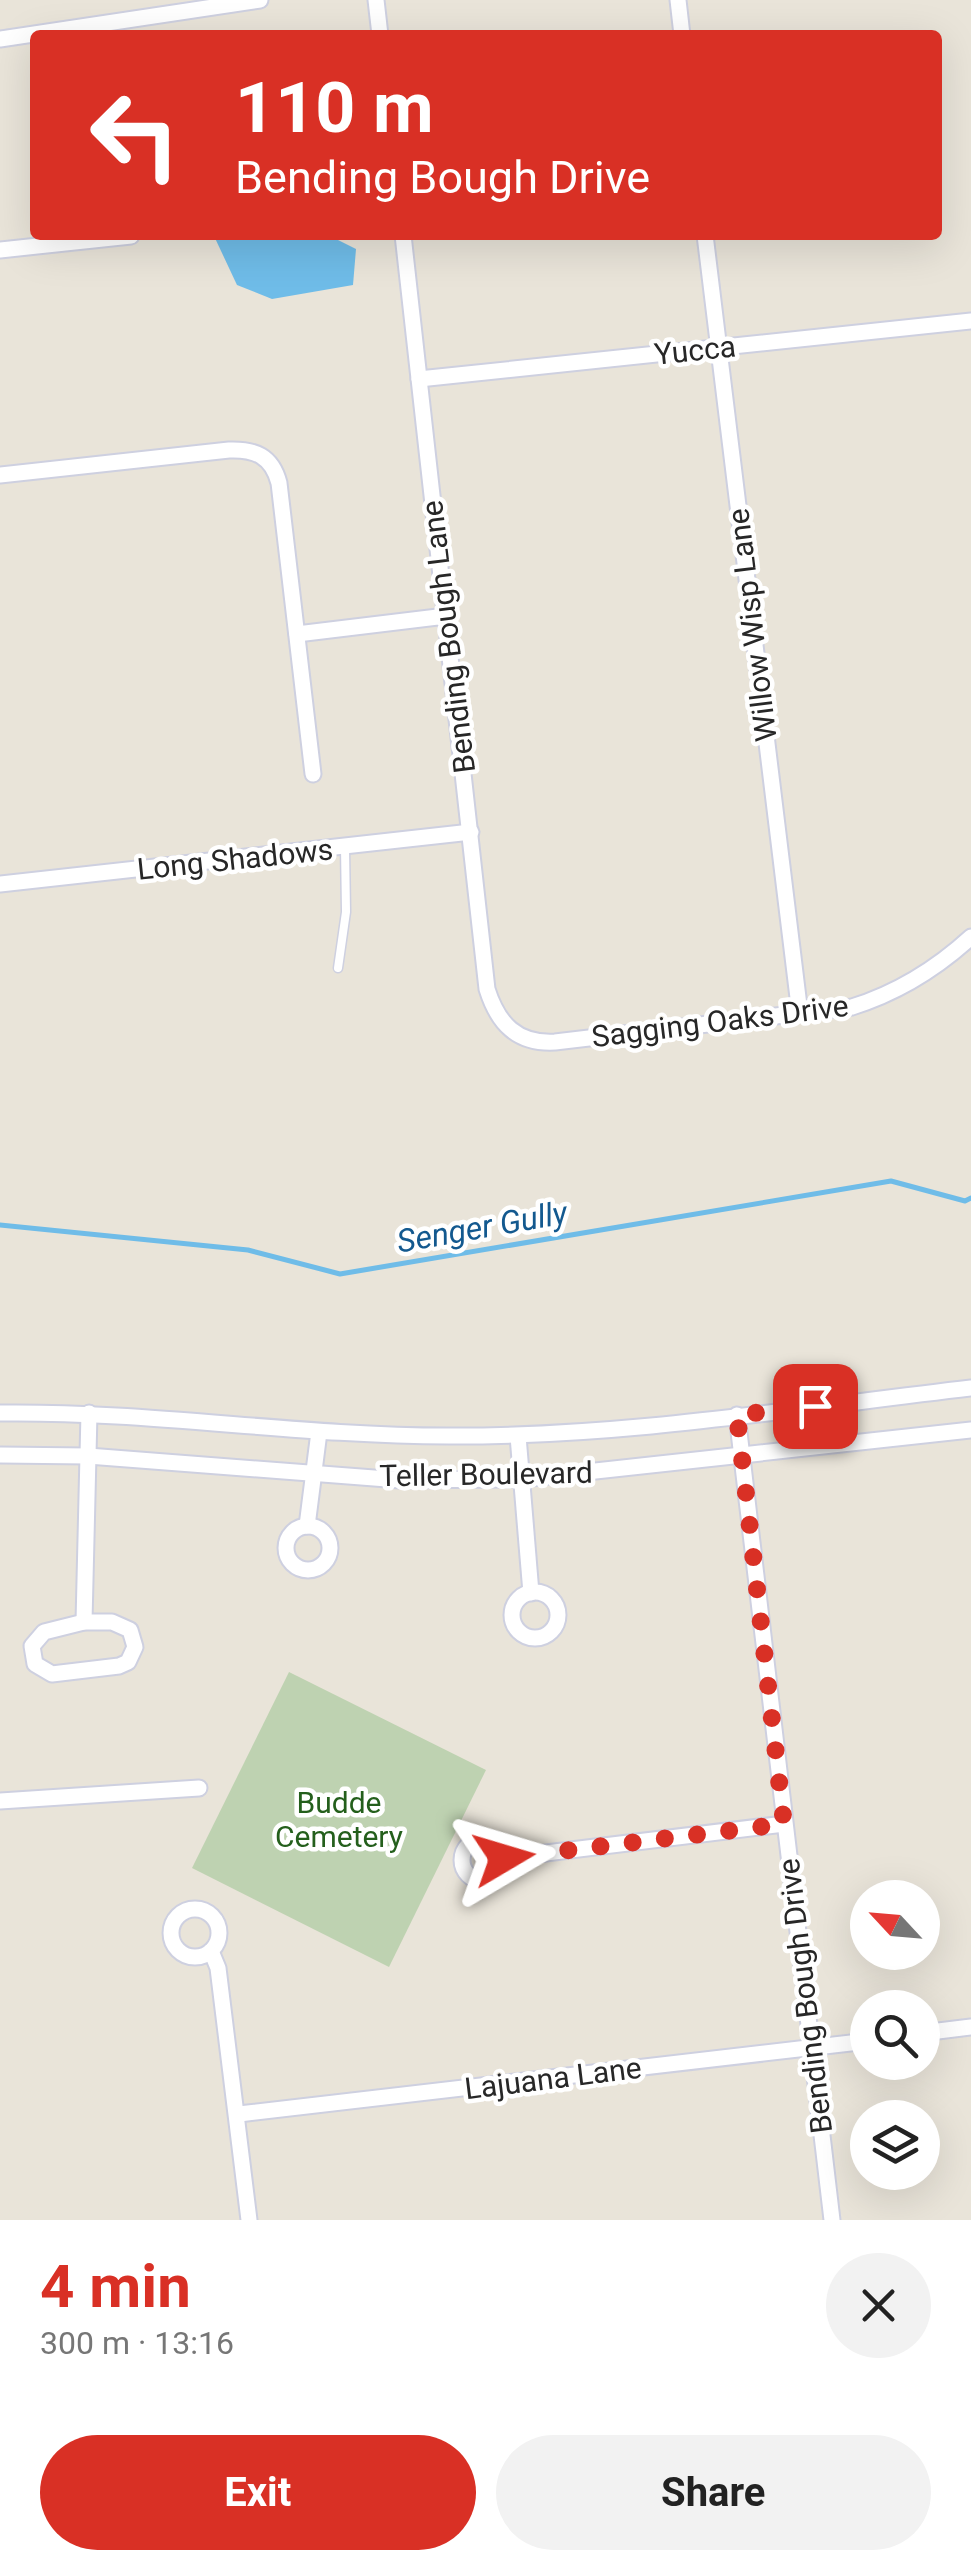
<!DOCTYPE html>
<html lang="en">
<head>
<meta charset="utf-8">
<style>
	:root { --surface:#fff; --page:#f2f2f2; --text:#222; --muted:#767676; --accent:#d93025 }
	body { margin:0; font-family:Roboto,sans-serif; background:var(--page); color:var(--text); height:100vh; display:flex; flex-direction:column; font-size:38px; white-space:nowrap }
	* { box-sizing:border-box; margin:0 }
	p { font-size:32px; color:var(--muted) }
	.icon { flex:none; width:55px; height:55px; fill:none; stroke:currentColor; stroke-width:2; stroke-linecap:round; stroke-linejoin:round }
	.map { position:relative; height:2220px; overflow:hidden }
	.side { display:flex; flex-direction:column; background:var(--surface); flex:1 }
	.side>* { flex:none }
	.hud { position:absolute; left:30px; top:30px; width:912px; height:210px; border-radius:10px; box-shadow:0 10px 40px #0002; background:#d93025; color:#fff; overflow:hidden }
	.needle { width:65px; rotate:296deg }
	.buttons { position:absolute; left:850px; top:1880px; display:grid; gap:20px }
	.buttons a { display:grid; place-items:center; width:90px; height:90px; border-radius:50%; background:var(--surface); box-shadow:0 10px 40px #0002; font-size:50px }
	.pin { position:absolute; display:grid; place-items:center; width:85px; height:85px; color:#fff; margin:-42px; border-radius:20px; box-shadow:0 5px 15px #0006 }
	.me { position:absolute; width:110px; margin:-55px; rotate:83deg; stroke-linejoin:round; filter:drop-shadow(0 0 8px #0008) }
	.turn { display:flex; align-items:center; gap:35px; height:210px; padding:0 40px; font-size:45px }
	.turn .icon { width:130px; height:130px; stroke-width:2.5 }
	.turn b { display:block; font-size:70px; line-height:85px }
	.round { display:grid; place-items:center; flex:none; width:105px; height:105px; border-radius:52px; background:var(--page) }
	.summary { display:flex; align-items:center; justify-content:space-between; height:170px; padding:0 40px }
	h1 { font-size:60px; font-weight:700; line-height:75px; color:var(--accent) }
	.cta { display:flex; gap:20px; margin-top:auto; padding:20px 40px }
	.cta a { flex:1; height:115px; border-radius:60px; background:var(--accent); color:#fff; font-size:40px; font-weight:700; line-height:115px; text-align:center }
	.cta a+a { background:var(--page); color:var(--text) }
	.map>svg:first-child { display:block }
	.cemetery { fill:#bed2b1 }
	.water { fill:#6fbce8 }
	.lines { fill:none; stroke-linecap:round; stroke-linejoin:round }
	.stream { stroke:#6fbce8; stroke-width:5 }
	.service-casing { stroke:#ced0e0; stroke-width:11 }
	.minor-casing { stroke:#ced0e0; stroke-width:19 }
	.service { stroke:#fff; stroke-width:8 }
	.minor { stroke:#fff; stroke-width:15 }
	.route { stroke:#d93025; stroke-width:18; stroke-dasharray:0 32.4 }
	.labels { text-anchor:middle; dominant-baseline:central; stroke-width:9; stroke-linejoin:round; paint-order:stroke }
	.street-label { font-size:30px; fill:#272727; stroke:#fff }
	.park-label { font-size:30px; fill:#245f1c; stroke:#fff }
	.water-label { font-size:32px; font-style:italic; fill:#13598f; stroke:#fff }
</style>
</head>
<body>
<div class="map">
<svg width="971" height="2220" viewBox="0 0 971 2220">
	<rect width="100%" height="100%" fill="#e9e4d9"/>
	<polygon class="cemetery" points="289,1672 486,1770 389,1967 192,1868"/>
	<polygon class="water" points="328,235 356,249 353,285 272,299 237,285 214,236"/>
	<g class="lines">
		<polyline class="stream" points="0,1225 248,1250 340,1274 891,1181 965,1201 971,1198"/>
		<g class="service-casing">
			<polyline id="service" points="338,968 346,912 345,847"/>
		</g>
		<g class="minor-casing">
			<g id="minor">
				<polyline points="376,0 380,35"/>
				<polyline points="678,0 682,35"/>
				<polyline points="0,39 260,0"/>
				<path d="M403,235L487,989C498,1024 517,1044 555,1042L852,1007C897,993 936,969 971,937"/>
				<polyline points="705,235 800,1014"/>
				<polyline points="0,250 131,236"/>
				<polyline points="419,379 971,321"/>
				<path d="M0,475L229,450C255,449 272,456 279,483L313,774"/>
				<polyline points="297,634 446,616"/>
				<polyline points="0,884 471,832"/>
				<path d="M0,1413C150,1411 298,1436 448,1436C623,1437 798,1408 971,1388"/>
				<polyline points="737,1415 832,2220"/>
				<polyline points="518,1436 531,1593"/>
				<polyline points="0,1455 88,1456 400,1480 522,1479 971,1430"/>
				<circle cx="308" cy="1548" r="22"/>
				<polyline points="307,1526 319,1432"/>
				<circle cx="535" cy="1615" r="23"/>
				<polygon points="84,1622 112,1622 130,1630 135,1647 128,1662 119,1666 52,1674 35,1664 32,1646 44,1632"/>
				<polyline points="84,1622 89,1413"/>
				<polyline points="0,1801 199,1788"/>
				<circle cx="483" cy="1860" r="21"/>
				<polyline points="505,1858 784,1824"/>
				<circle cx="195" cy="1933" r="24"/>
				<polyline points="211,1951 218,1968 249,2220"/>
				<polyline points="922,2033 971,2027"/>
				<polyline points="239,2114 868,2041"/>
			</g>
		</g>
		<use href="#service" class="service"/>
		<use href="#minor" class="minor"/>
	</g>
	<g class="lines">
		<polyline class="route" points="504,1858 784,1824 737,1415 815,1406"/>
	</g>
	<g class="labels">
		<g class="street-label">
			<text transform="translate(695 350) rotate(-6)">Yucca</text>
			<text transform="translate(752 625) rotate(-97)">Willow Wisp Lane</text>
			<text transform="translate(448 637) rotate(-97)">Bending Bough Lane</text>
			<text transform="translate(235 859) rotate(-6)">Long Shadows</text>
			<text transform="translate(720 1021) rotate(-7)">Sagging Oaks Drive</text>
			<text transform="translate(486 1474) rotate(-1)">Teller Boulevard</text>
			<text transform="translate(805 1996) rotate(-97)">Bending Bough Drive</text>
			<text transform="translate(553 2078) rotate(-7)">Lajuana Lane</text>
		</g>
		<g class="park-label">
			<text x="339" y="1802">Budde<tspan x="339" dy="34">Cemetery</tspan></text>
		</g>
		<g class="water-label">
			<text transform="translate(482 1227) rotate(-10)">Senger Gully</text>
		</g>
	</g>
</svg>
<div class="buttons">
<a><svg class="needle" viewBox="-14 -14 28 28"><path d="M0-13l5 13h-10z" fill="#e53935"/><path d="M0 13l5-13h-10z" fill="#767676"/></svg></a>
<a><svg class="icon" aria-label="search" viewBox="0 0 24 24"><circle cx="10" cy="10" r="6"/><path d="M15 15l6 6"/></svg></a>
<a><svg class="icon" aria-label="layers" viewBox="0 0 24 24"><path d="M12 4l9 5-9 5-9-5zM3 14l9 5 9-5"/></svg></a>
</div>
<div class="pin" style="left:815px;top:1406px;background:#d93025"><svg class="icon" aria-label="arrive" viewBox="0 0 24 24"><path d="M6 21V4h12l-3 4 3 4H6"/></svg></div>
<svg class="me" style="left:504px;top:1858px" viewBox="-20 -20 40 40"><path d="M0-17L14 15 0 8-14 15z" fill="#d93025" stroke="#fff" stroke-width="4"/></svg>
<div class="hud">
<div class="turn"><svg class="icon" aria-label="left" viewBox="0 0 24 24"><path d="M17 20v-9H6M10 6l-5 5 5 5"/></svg><div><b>110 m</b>Bending Bough Drive</div></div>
</div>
</div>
<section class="side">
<div class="summary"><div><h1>4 min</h1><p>300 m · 13:16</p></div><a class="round"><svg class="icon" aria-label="close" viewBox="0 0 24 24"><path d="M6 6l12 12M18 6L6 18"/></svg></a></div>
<div class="cta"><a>Exit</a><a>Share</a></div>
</section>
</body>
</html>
